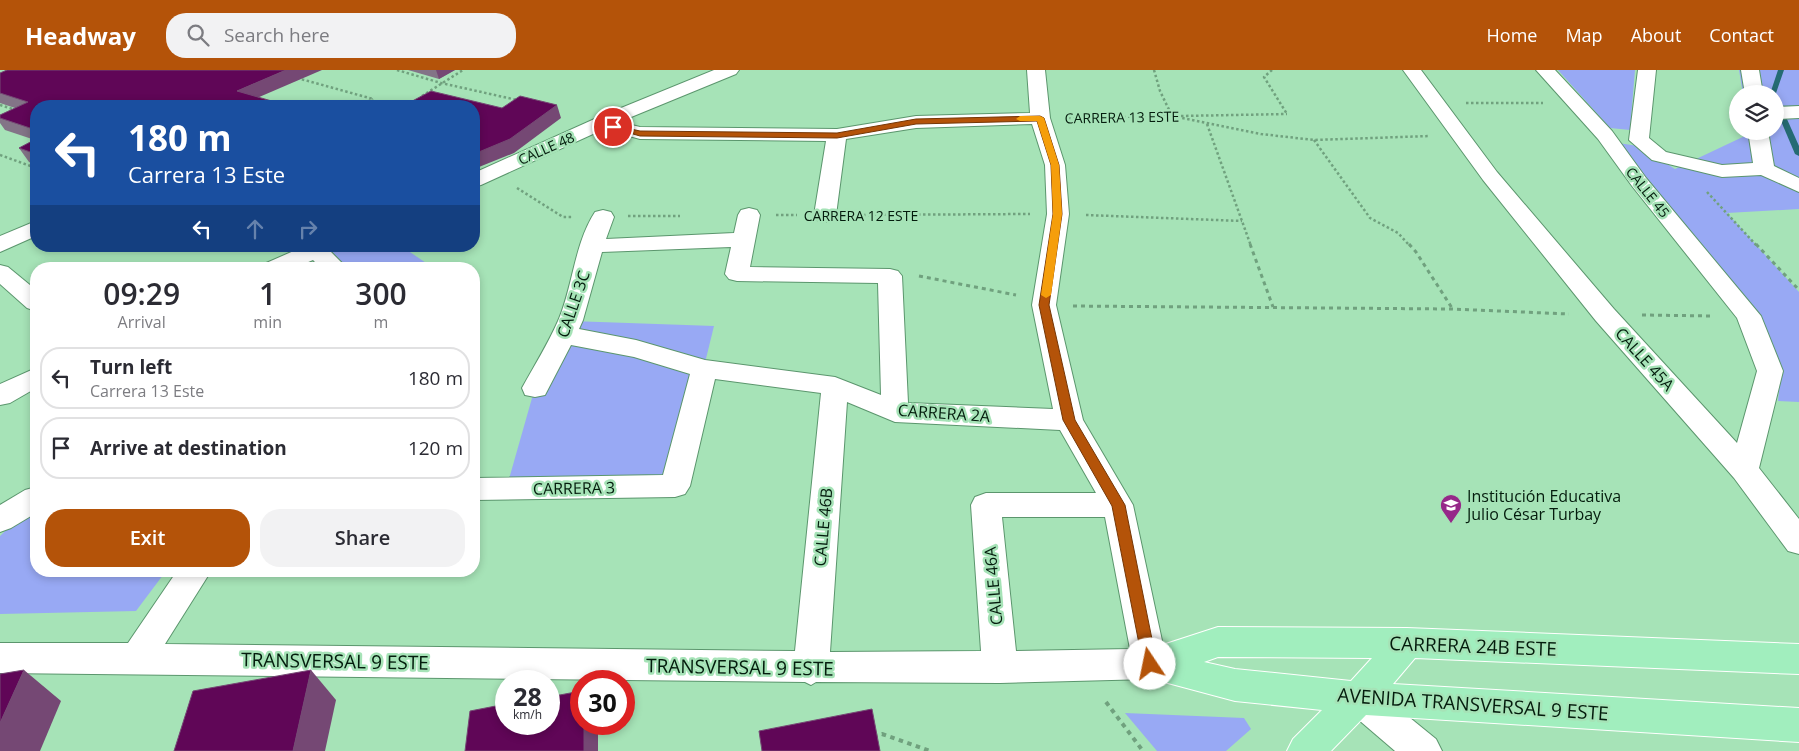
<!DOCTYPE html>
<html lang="en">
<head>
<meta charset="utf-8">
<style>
	:root { --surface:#fff; --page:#f2f2f3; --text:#2b2b33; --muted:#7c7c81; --line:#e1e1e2; --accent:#b45309 }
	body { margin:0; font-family:"Open Sans",sans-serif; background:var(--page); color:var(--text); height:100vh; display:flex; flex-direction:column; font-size:19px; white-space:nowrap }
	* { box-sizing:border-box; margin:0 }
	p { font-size:16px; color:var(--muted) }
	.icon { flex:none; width:28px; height:28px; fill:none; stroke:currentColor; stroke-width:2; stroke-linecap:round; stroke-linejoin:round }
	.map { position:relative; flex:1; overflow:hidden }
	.panel { position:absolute; left:30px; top:192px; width:450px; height:315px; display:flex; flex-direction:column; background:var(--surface); border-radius:20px; box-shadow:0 2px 8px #0003 }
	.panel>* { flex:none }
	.guide { position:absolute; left:30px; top:30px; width:450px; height:152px; border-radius:20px; box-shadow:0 2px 8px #0003; background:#1a4fa0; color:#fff; overflow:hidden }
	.tools { position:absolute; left:1729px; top:15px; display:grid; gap:10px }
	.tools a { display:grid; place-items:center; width:55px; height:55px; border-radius:50%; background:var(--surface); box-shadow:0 2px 8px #0003; font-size:25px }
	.speed { position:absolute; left:495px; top:600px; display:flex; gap:10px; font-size:25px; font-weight:700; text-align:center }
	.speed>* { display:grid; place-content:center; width:65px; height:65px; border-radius:50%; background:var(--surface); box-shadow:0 2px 8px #0003; line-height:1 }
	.speed small { font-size:12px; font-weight:400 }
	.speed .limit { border:8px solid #d22; background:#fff; color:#111 }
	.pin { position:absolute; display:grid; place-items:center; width:42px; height:42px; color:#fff; margin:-21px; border:2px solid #fff; border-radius:50%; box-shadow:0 1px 5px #0007 }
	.me { position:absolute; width:55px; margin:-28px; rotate:349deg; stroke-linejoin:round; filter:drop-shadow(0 0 4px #0008) }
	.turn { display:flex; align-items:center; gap:18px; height:105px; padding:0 15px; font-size:22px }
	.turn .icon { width:65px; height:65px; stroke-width:2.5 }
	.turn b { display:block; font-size:35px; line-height:42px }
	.lanes { display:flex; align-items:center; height:48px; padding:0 15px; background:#0003; justify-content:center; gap:25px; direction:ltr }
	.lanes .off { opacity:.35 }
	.eta { display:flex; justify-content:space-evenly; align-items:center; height:85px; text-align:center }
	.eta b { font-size:30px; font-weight:600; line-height:35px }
	.button { display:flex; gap:10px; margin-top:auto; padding:10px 15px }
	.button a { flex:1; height:58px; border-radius:20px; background:var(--accent); color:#fff; font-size:20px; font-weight:600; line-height:58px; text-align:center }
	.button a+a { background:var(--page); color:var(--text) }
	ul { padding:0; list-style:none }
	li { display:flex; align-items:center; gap:15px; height:62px; margin:0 10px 8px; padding:0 5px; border:2px solid var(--line); border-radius:20px }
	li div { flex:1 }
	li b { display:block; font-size:19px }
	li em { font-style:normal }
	header { display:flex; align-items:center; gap:30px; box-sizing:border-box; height:70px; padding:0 25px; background:var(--accent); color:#fff }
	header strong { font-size:24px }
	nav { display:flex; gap:28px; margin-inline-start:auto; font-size:18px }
	.search { width:350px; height:45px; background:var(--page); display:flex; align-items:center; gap:12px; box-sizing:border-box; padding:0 18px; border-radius:20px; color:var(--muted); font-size:19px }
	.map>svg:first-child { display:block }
	.green { fill:#98a9f4 }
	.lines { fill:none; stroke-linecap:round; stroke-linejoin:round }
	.stream { fill:#256b73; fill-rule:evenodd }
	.minor-casing { stroke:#5b966d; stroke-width:2 }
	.major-casing { stroke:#fff; stroke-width:2 }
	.path-far2 { stroke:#70a17e; stroke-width:2.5; stroke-dasharray:2.5 2.5; stroke-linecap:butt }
	.path-far1 { stroke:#70a17e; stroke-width:3; stroke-dasharray:4 4; stroke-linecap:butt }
	.path { stroke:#70a17e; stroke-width:4; stroke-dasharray:4.5 4.5; stroke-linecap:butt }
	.minor { fill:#fff; fill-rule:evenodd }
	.major { fill:#a1eebe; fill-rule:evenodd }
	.wall { fill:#837487 }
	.shaded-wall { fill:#754874 }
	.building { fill:#600657; stroke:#754874 }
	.route { fill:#b45309; stroke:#753606 }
	.slow { fill:#f59e0b }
	.labels { text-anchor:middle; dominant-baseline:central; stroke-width:5; stroke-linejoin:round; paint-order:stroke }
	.far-street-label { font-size:14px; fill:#041c0d; stroke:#a6e3b7 }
	.street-label { font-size:16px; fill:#041c0d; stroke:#a6e3b7 }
	.poi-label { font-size:16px; fill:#041c0d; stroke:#a6e3b7; text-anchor:start }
	.near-street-label { font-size:19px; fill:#041c0d; stroke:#a6e3b7 }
</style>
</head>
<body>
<header>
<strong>Headway</strong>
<div class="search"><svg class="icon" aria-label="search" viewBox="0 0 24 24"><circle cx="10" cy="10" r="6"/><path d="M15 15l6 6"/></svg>Search here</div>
<nav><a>Home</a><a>Map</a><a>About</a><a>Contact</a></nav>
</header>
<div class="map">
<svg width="1799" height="681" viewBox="0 0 1799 681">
	<rect width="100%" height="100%" fill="#a6e3b7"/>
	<g class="green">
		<polygon points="1558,0 1635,0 1630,60 1610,58"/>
		<polygon points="1739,0 1799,0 1799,139 1727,143 1799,222 1799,332 1778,331 1781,302 1618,73 1638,76 1675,99 1749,64 1749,61 1775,61 1775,24 1743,24"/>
		<polygon points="346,176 401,176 435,199 349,199 332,182"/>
		<polygon points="571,251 714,256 675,415 507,416 534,321"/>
		<polygon points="36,441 36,501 166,501 136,541 0,544 0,466 10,456"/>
		<polygon points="1125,643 1244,648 1251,659 1226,681 1157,681"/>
	</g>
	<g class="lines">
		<g class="stream">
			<polygon points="1778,0 1784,0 1775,26 1775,24 1770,24"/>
			<polygon points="1775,27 1778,29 1799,76 1799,86 1795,84 1775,37"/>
		</g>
		<g class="minor-casing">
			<g id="minor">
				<path d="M714,0H739L736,4L619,52L640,57L837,59L916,46L1030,43L1027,0H1045L1050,48L1065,95L1069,144L1056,235L1083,350L1133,435L1167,594L1162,605L1150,609L1000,613L816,612L811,615L805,612L0,603V573H128L177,501H211L165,574L795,581L821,323L715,309L690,416L685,424L675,427L474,430V408L663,405L690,304L634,287L571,275L545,325L535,327L525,325L522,318C534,296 548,274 558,251C573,217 574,174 595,142L603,140L611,142L614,147L606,169L734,163L738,145L741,140L749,138L757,140L760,145L750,197L890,199L898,201L902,206L908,333L1053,339L1032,235L1047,144L1045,95L1032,54L916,58L846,69L836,145L833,150L825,152L817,150L814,145L826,71L640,69L604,59L481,115L474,117V103L599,47ZM731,177L725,204L729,209L737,211L878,213L881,325L835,307L705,290L636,270L579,259L583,250L602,182ZM847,332L895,352L1060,360L1096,423H986L975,427L971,435L981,581L830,582ZM1002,447H1105L1130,579L1016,581Z"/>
				<polygon points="1403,0 1421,0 1497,102 1614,239 1737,373 1757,301 1737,248 1632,116 1598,69 1536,0 1555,0 1612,61 1646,108 1761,246 1783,301 1759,398 1799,449 1799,484 1788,481 1734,408 1596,251 1483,110"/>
				<polygon points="1638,0 1656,0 1649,68 1666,82 1722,95 1753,93 1748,61 1768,61 1774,96 1799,108 1799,122 1761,105 1722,107 1652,90 1629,70"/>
				<polygon points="1741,0 1759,0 1763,24 1745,24"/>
				<polygon points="1799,36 1799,48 1775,49 1775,37"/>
				<polygon points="36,151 36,166 0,182 0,166"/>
				<polygon points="305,176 336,176 331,182 348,199 322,199 313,190 292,199 260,199 264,194"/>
				<polygon points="0,195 8,197 36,220 36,241 27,238 0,214"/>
				<polygon points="36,298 36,318 10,333 0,335 0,314"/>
				<polygon points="36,417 36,443 11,458 0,462 0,435 25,420"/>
				<polygon points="1359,612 1372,617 1436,669 1442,681 1395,681 1346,639 1341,628 1346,617"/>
			</g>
		</g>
		<g class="major-casing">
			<path id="major" d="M1218,557L1407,558L1799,574V604L1415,588L1393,614L1799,638V672L1366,645L1331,681H1287L1293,669L1322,640L1235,631L1138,605L1133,594L1138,583ZM1218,587L1372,588L1351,611L1235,599L1204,592Z"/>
		</g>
		<g class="path-far2">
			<polyline points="397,0 441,13 517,30"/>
			<polyline points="1154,0 1160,21 1172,46 1261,64 1314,70 1430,66"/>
			<polyline points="1272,0 1264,7 1287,44"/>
			<polyline points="297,8 373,29"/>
			<polyline points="422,26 463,0"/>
			<polyline points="1466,33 1543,33"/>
			<polyline points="0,35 16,40"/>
			<polyline points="359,36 373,29"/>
			<polyline points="1181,46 1287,44"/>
			<polyline points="1068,48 1172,46"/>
			<polyline points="1207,54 1251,176"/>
			<polyline points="1314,70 1370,148 1398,163 1410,176"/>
			<polyline points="0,85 36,98"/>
			<polyline points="517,118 563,147 572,147"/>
			<polyline points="1707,122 1757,176"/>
			<polyline points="776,145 797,145"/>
			<polyline points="853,145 1030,144"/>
			<polyline points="1086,145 1242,151"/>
			<polyline points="628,146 680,146"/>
		</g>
		<g class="path-far1">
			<polyline points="1250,174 1273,237"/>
			<polyline points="1409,174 1416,182 1452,238"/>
			<polyline points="1756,174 1799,220"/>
			<polyline points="919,206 1016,225"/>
			<polyline points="1073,236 1452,239 1569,244"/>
			<polyline points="1642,245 1714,246"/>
		</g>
		<g class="path">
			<polyline points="1106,632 1143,681"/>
			<polyline points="873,666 882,664 930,681"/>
		</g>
		<use href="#minor" class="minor"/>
		<use href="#major" class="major"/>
	</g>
	<g class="wall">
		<polygon points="408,0 455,0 439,9"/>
		<polygon points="0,3 36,36 36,95 29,92 19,78 35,70 5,60 0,53 0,45 15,38 0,33"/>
	</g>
	<g class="shaded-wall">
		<polygon points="286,0 322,0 243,34 237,21"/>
		<polygon points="436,0 455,0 439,9"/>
		<polygon points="557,35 561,48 514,83 474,99 474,84"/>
		<polygon points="24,600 61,631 40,681 0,681 0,653"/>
		<polygon points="311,600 336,630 325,681 293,681"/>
		<rect x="584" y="654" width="14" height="27"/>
	</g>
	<g class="building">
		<polygon points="7,0 286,0 237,21 289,36 36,36 36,60 0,48 0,45 28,32 0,23 0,3"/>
		<polygon points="431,21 502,38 520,26 557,35 510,69 474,84 474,36 403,36"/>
		<polygon points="36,69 36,84 19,78"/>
		<polygon points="24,600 0,653 0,604"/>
		<polygon points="311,600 293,681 174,681 193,621"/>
		<polygon points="581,621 581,654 584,654 584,681 465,681 470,641 506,634 506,654 549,654 549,627"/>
		<polygon points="872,639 880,681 762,681 759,661"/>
	</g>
	<polygon class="route" points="1040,46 1044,48 1059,95 1062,144 1049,235 1075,350 1125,435 1157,594 1155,599 1150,601 1145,599 1143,594 1112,436 1063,350 1039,235 1053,144 1051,95 1037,51 916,54 837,68 640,66 609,57 613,55 640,61 837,63 916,49"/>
	<polygon class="slow" points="1040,46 1044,48 1059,95 1062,144 1051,225 1046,228 1041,225 1053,144 1051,95 1037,51 1020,51 1016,49 1020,46"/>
	<defs>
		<g id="school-pin" transform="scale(1.125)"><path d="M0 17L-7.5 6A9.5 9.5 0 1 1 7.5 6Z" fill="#962889" stroke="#a6e3b7"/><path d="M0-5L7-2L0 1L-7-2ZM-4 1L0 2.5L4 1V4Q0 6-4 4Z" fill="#fff"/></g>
	</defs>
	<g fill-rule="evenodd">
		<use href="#school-pin" x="1451" y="435"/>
	</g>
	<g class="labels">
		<g class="far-street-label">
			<text transform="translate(1122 47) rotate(-1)">CARRERA 13 ESTE</text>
			<text transform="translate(546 78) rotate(-24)">CALLE 48</text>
			<text transform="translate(1648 122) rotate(51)">CALLE 45</text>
			<text x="861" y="145">CARRERA 12 ESTE</text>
		</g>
		<g class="street-label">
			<text transform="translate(573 234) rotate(-71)">CALLE 3C</text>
			<text transform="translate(1645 289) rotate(48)">CALLE 45A</text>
			<text transform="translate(944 343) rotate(4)">CARRERA 2A</text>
			<text transform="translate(574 418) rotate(-1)">CARRERA 3</text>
			<text transform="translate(823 457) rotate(-85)">CALLE 46B</text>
			<text transform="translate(993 516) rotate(-95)">CALLE 46A</text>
		</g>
		<g class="poi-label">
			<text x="1467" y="426">Institución Educativa<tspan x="1467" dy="18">Julio César Turbay</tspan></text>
		</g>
		<g class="near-street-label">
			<text transform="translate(1473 576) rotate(2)">CARRERA 24B ESTE</text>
			<text transform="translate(335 591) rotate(1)">TRANSVERSAL 9 ESTE</text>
			<text transform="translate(740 597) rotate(1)">TRANSVERSAL 9 ESTE</text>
			<text transform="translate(1473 634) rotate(4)">AVENIDA TRANSVERSAL 9 ESTE</text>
		</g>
	</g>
</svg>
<div class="tools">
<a><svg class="icon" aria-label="layers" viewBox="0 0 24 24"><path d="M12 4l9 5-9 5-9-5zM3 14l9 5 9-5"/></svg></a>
</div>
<div class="speed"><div>28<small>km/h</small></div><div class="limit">30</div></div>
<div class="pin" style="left:613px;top:57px;background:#d93025"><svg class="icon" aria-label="arrive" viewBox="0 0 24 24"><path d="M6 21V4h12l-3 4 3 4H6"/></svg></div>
<svg class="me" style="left:1150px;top:594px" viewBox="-20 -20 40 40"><circle r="19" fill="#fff"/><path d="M0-13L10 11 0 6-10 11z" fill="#b45309"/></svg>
<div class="guide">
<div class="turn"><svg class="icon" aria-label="left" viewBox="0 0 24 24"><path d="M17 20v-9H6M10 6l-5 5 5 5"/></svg><div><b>180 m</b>Carrera 13 Este</div></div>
<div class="lanes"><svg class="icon" aria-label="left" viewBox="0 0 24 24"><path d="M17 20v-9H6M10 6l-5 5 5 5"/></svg><svg class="icon off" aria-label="ahead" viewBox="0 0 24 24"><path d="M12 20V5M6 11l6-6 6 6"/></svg><svg class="icon off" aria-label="right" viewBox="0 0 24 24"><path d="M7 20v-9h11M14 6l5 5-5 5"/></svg></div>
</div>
<section class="panel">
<div class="eta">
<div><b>09:29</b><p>Arrival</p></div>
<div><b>1</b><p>min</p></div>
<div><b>300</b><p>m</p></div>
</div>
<ul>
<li><svg class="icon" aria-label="left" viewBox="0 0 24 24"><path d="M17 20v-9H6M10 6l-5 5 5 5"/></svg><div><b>Turn left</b><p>Carrera 13 Este</p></div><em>180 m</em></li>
<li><svg class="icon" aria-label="arrive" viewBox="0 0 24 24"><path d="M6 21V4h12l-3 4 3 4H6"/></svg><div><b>Arrive at destination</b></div><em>120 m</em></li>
</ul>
<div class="button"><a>Exit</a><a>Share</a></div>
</section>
</div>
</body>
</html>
